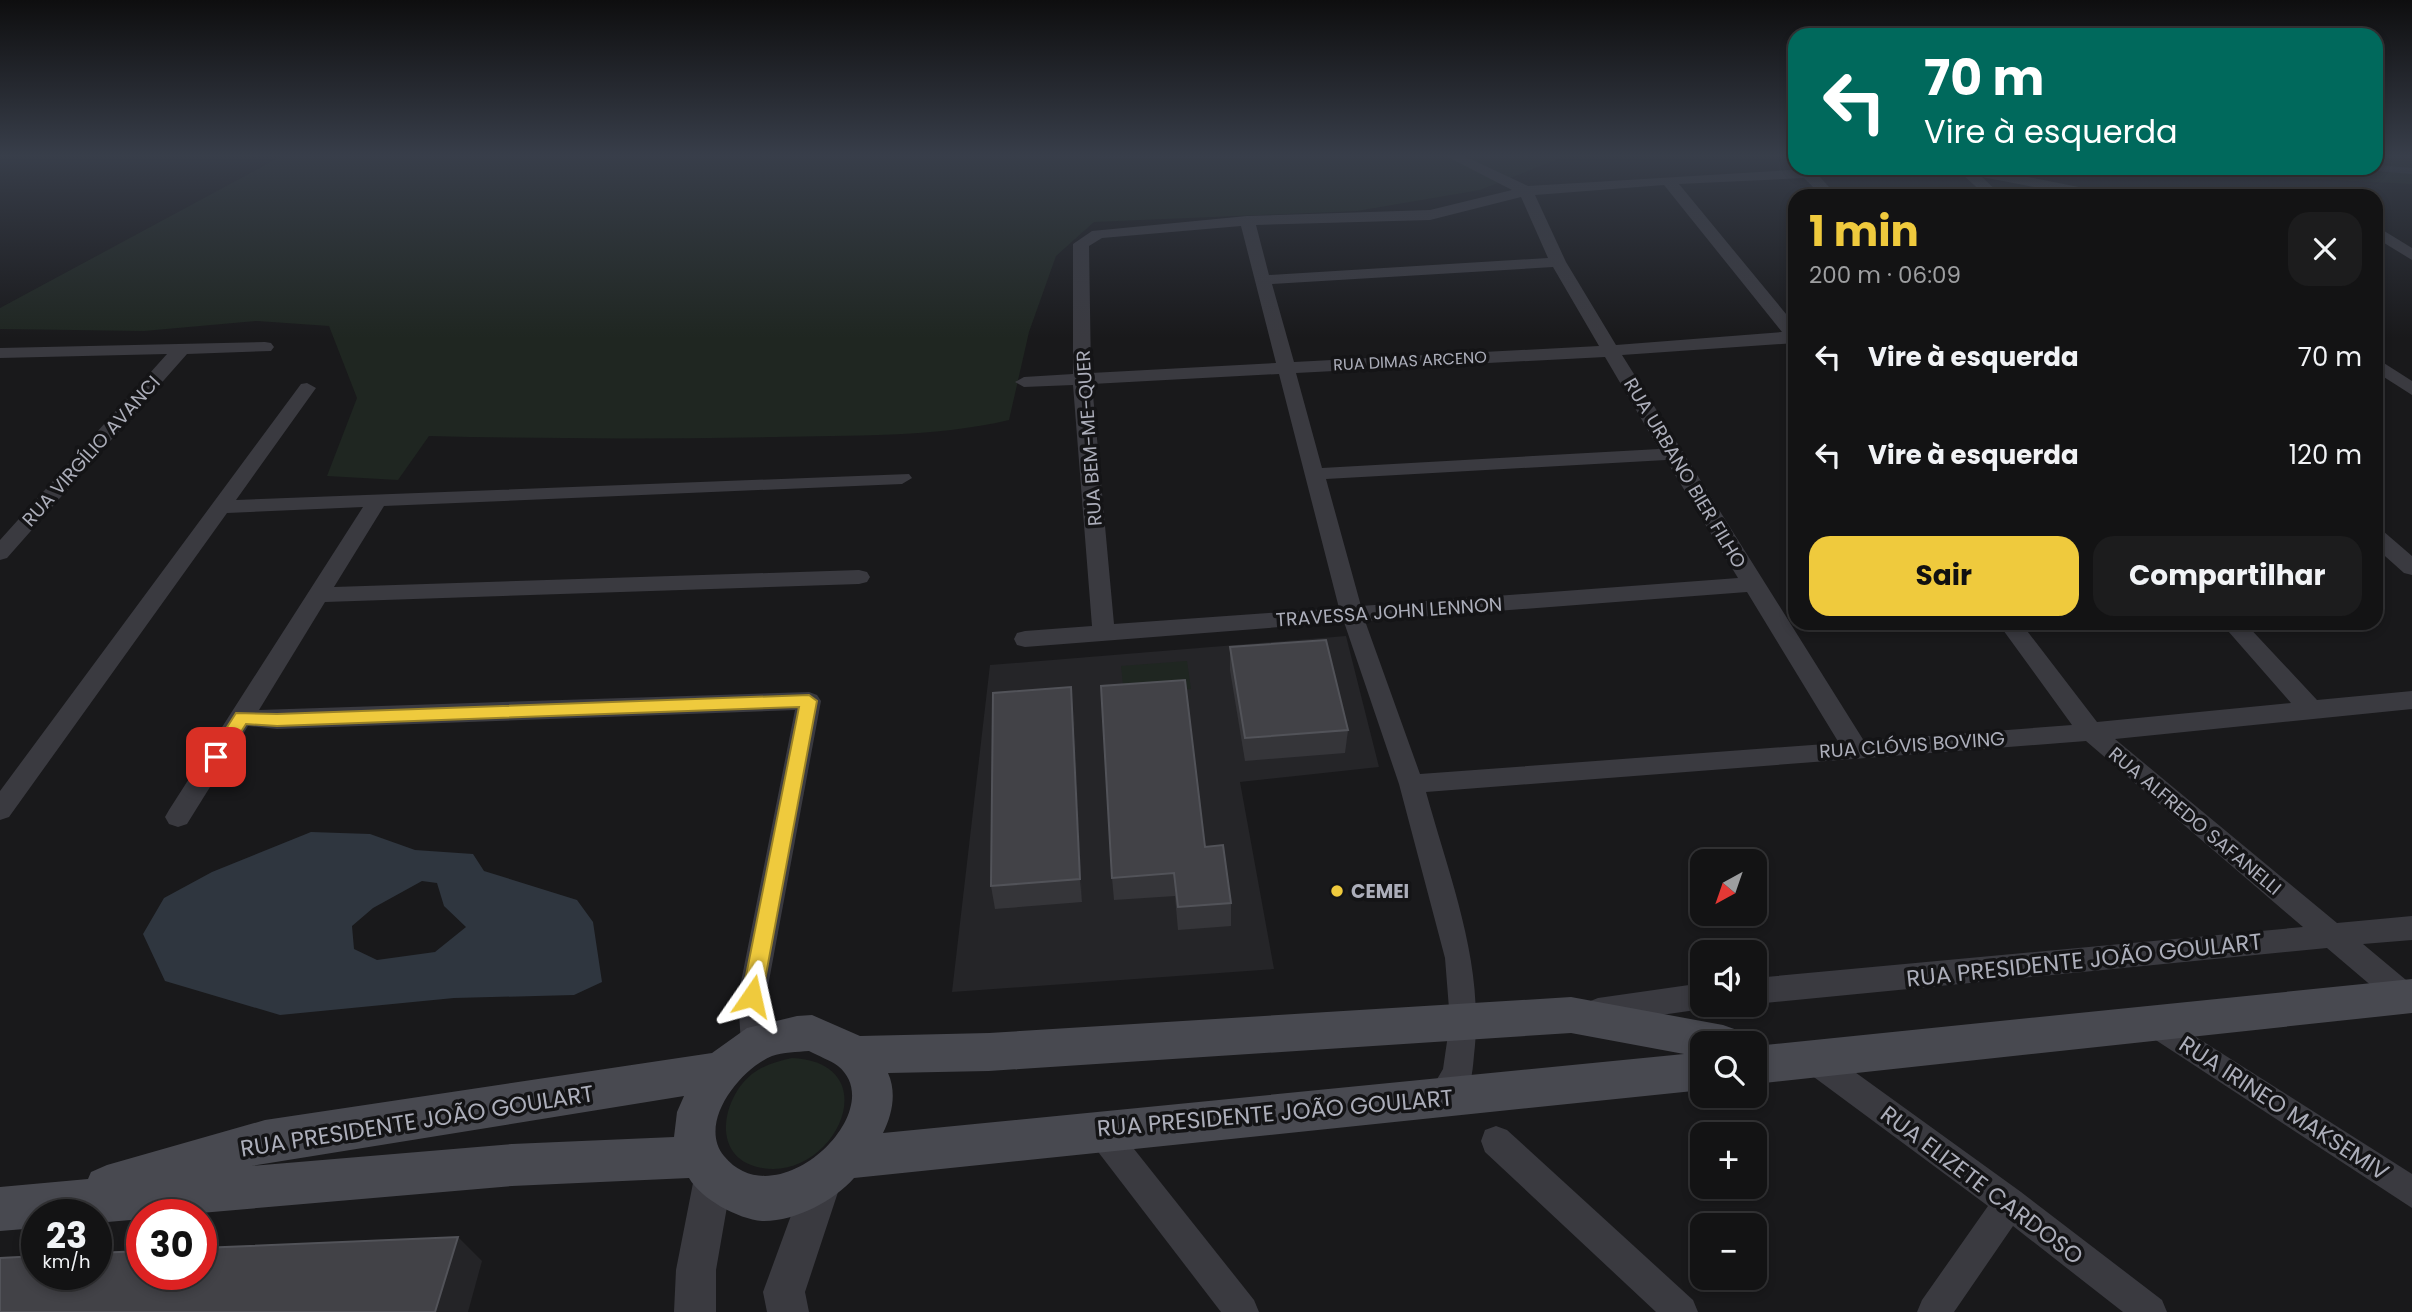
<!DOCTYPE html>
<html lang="pt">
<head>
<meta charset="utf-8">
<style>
	:root { --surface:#131314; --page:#1c1c1d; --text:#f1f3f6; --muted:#9d9ea0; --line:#323234; --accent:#efca3d }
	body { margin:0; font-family:Poppins,sans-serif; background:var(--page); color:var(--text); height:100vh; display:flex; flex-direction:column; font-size:26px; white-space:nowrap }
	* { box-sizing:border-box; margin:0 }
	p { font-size:23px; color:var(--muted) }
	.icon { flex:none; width:38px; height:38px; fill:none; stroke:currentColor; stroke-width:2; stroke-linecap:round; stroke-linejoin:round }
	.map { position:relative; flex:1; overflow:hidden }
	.side { position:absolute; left:1788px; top:189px; width:595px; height:441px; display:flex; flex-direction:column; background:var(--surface); border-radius:21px; box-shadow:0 4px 10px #0003,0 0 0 2px var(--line) }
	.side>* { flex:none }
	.top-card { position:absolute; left:1788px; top:28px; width:595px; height:147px; border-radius:21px; box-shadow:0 4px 10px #0003,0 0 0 2px var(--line); background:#00695c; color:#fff; overflow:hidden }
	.needle { width:46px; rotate:220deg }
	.fabs { position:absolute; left:1690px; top:849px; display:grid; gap:14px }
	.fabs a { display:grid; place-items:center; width:77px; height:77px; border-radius:14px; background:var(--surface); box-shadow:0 4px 10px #0003,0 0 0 2px var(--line); font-size:35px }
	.speed { position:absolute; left:21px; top:1199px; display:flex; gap:14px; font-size:35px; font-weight:700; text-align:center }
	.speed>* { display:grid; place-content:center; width:91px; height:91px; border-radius:50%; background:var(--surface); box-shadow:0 4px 10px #0003,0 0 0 2px var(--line); line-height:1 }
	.speed small { font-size:18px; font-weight:400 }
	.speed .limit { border:10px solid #d22; background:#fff; color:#111 }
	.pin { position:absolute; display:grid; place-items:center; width:60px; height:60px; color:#fff; margin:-30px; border-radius:14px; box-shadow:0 4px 10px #0006 }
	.me { position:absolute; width:77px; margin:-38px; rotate:11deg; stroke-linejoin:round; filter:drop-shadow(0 0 5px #0008) }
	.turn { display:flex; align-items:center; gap:24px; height:147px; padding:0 21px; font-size:32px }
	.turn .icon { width:91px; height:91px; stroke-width:2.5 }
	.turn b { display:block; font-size:49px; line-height:60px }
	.round { display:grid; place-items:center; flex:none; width:74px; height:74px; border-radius:21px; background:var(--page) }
	.summary { display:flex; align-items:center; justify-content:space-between; height:119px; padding:0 21px }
	h1 { font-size:42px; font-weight:700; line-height:52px; color:var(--accent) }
	.cta { display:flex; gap:14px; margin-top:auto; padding:14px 21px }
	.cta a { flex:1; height:80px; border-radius:21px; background:var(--accent); color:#111; font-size:28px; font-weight:700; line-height:80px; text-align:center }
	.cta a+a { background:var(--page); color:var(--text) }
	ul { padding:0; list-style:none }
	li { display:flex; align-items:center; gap:21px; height:98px; padding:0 21px }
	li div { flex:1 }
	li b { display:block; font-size:26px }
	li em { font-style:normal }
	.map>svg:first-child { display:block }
	.built { fill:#252528 }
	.green { fill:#1f2621 }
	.water { fill:#2f363f; fill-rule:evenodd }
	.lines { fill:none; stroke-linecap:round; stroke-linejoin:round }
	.stream { stroke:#2f363f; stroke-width:6 }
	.minor { fill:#3a3a40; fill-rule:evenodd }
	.tertiary { fill:#3a3a40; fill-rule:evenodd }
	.secondary { fill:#484950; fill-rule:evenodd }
	.wall { fill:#353539 }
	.shaded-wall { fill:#242427 }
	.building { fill:#424247; stroke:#525359; stroke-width:2 }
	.route { fill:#efca3d; stroke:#9b8328; stroke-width:2 }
	.poi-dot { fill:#efca3d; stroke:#141416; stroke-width:2.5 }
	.labels { text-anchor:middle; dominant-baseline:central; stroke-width:7; stroke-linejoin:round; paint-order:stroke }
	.far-street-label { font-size:16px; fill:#acaeba; stroke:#141416 }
	.street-label { font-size:19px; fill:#acaeba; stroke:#141416 }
	.poi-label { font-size:19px; font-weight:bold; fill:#acaeba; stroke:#141416; text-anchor:start }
	.near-street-label { font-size:23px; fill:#acaeba; stroke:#141416 }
</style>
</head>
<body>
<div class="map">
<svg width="2412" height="1312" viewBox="0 0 2412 1312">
	<rect width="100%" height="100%" fill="#19191b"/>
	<polygon class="built" points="1346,636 1379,767 1240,782 1274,969 952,992 990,665"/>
	<g class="green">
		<path d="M284,155H1568L1480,190L1357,211L1094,222L1056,256L1029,332L1009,420C933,438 852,435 775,437C660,439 545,439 429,436L398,480L327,476L357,398L329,326L257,321L144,331L0,329V308Z"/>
		<polygon points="2377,155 2412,155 2412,184 2099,168 2376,168"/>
		<polygon points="1187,661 1191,689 1124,694 1121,666"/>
		<path d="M792,1058C891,1063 833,1186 757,1167C710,1155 723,1097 752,1074C764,1065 778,1061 792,1058Z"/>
	</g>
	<path class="water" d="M311,832L370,834L415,850L473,854L484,871L577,900L593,922L602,982L574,995L454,998L280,1015L165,981L143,934L164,898L212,872ZM422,881L437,883L444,906L466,927L435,952L377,960L354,949L352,926L373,908Z"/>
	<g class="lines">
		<g class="stream">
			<polyline points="1100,155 1252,155"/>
			<polyline points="2376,168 2412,171"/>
		</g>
		<g class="minor">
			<path d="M1444,155H1462L1528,186L1807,169L1982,168L2109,193L2111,196H2081L1982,177L2002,196H1986L1961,173L1820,177L1837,196H1822L1804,178L1679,184L1796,326V343L1622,355L1864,741L2072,725L1998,623H2021L2097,722L2291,703L2221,623H2245L2317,700L2412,691V709L2115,739L2337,923L2412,916V940L2363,944L2412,985V1006L2404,1009L2394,1005L2327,948L1755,1004V978L2303,927L2086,741L1426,792C1450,879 1485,965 1474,1055C1473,1067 1472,1081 1466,1092C1459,1103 1446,1106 1434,1110L1423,1106L1419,1096L1423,1086L1436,1081L1443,1069L1450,1021L1445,958L1399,784L1344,622L1025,647L1017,645L1014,639L1017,633L1025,631L1092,626L1073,385L1024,387L1015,382L1024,377L1073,374V244L1092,231L1247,216L1430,210L1512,190ZM1664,185L1782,332L1616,345L1566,262L1535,195ZM1521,197L1548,258L1269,275L1256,225L1430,220ZM1241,226L1276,363L1091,373L1089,246L1102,238ZM1553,267L1599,346L1294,362L1272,284ZM1605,357L1659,449L1322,468L1296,373ZM1279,374L1339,608L1114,624L1092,384ZM1666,460L1738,578L1361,606L1326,479ZM1747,592L1839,743L1420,774L1365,621Z"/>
			<polygon points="2376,226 2412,248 2412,260 2376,238"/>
			<polygon points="265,342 271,343 274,347 271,351 187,354 7,558 0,560 0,540 167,354 0,358 0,348"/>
			<polygon points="2376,358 2412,381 2412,395 2376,372"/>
			<polygon points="307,383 316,388 236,500 909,474 912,478 902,484 384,506 334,587 859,570 867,572 870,577 867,582 859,584 325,602 259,710 809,692 817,695 821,701 766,997 771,1044 766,1053 756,1057 746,1053 741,1044 738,997 795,710 277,729 248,726 187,824 178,827 169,824 165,817 169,810 363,507 227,513 9,817 0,820 0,791 301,384"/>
			<polygon points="2376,529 2383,531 2412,556 2412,575 2404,573 2376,548"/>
			<polygon points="1703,983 1703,1004 1713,1004 1703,1009 1598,1024 1588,1020 1584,1011 1588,1002 1598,998"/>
			<polygon points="2155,1011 2412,1174 2412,1208 2145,1033 2141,1024 2145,1015"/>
			<polygon points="1813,1045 1823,1049 2021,1192 2162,1300 2167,1312 2123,1312 2013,1226 1954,1312 1917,1312 1922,1300 1988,1206 1803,1069 1798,1059 1803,1049"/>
			<polygon points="1100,1115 1111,1120 1254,1300 1259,1312 1221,1312 1089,1140 1085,1130 1089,1120"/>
			<polygon points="1496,1126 1507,1130 1693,1300 1698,1312 1656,1312 1485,1152 1481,1141 1485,1130"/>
		</g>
		<g class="tertiary">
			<polygon points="713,1159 727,1165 732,1178 716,1270 716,1312 674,1312 676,1270 694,1178 699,1165"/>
			<polygon points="823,1161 837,1167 842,1180 805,1292 809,1312 767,1312 763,1292 804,1180 809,1167"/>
		</g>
		<g class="secondary">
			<polygon points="2412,979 2412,1013 1755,1084 1755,1046"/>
			<path d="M1571,997L1723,1025L1737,1030L1743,1043H1703V1090L854,1178C834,1201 794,1222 762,1221C738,1219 701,1199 689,1178L512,1186L189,1214H142V1219L96,1223V1214H37V1228L0,1231V1187L88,1179L91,1172L107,1165L265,1120L712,1053L747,1028L797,1016L812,1015L860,1036L989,1033ZM1571,1033L1684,1054L883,1133C892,1115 897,1093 888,1073L989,1071ZM809,1051C818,1056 830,1060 838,1066C892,1110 777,1221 724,1156C697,1123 740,1069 772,1056C783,1052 797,1052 809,1051ZM684,1096L677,1112L674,1137L512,1144L251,1166Z"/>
		</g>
	</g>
	<g class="wall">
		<polygon points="1230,647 1348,730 1345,753 1245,761 1230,670"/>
		<polygon points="1074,711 1082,902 995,909 991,886"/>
		<polygon points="1205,847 1231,903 1231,926 1178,930 1175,896 1114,900 1112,878"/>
	</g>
	<g class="shaded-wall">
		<polygon points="1071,687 1074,711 1082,902 1080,879"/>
		<polygon points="458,1237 482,1261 468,1312 435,1312"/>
	</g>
	<g class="building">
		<polygon points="1326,640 1348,730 1245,738 1230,647"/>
		<polygon points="1185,680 1205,847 1223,845 1231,903 1178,907 1174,873 1112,878 1101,686"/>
		<polygon points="1071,687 1080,879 991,886 993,693"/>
		<polygon points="458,1237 435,1312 0,1312 0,1258 37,1256 37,1274 96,1274 96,1253 142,1251 142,1274 201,1274 201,1248"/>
	</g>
	<linearGradient id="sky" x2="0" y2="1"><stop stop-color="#0e0e0f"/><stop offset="0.46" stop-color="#383e4a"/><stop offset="1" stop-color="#383e4a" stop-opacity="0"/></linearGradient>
	<rect width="2412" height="338" fill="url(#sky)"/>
	<polygon class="route" points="809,695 817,701 762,996 759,1003 752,1005 745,1003 742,996 799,707 277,726 246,724 222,762 210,762 208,757 236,713 277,714"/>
	<circle class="poi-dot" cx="1337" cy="891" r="7"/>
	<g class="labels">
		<g class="far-street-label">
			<text transform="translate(1410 361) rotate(-3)">RUA DIMAS ARCENO</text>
		</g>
		<g class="street-label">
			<text transform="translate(1089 438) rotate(-94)">RUA BEM-ME-QUER</text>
			<text transform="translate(91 451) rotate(-48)">RUA VIRGÍLIO AVANCI</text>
			<text transform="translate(1685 473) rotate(59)">RUA URBANO BIER FILHO</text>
			<text transform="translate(1389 612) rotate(-4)">TRAVESSA JOHN LENNON</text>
			<text transform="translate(1912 745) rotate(-4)">RUA CLÓVIS BOVING</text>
			<text transform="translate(2195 821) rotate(40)">RUA ALFREDO SAFANELLI</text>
		</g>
		<g class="poi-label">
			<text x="1351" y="891">CEMEI</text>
		</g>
		<g class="near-street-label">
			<text transform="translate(2084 960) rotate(-6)">RUA PRESIDENTE JOÃO GOULART</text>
			<text transform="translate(2284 1108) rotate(33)">RUA IRINEO MAKSEMIV</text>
			<text transform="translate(1275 1113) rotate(-5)">RUA PRESIDENTE JOÃO GOULART</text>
			<text transform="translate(417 1121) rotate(-9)">RUA PRESIDENTE JOÃO GOULART</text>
			<text transform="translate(1982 1185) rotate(37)">RUA ELIZETE CARDOSO</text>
		</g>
	</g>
</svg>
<div class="fabs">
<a><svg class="needle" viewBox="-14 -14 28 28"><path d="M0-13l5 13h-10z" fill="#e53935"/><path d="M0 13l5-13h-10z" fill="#9d9ea0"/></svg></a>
<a><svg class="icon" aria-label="sound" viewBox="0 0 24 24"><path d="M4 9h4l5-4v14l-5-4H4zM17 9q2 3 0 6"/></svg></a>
<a><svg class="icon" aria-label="search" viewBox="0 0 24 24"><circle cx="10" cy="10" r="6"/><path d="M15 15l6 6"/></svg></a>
<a>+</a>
<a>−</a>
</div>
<div class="speed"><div>23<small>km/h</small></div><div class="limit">30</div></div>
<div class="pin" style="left:216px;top:757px;background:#d93025"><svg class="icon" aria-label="arrive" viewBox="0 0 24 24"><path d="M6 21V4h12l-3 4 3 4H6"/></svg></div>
<svg class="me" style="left:752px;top:996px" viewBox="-20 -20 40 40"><path d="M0-17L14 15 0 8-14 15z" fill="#efca3d" stroke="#fff" stroke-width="4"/></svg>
<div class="top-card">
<div class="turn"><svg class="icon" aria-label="left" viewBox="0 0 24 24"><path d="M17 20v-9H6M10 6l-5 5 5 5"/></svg><div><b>70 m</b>Vire à esquerda</div></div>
</div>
<section class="side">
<div class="summary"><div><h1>1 min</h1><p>200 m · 06:09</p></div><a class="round"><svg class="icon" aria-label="close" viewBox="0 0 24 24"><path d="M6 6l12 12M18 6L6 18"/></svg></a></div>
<ul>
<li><svg class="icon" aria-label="left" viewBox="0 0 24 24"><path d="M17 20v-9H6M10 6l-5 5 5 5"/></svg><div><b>Vire à esquerda</b></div><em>70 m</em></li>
<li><svg class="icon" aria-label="left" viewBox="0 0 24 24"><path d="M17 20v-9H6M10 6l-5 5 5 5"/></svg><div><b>Vire à esquerda</b></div><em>120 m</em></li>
</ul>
<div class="cta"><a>Sair</a><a>Compartilhar</a></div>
</section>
</div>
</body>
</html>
